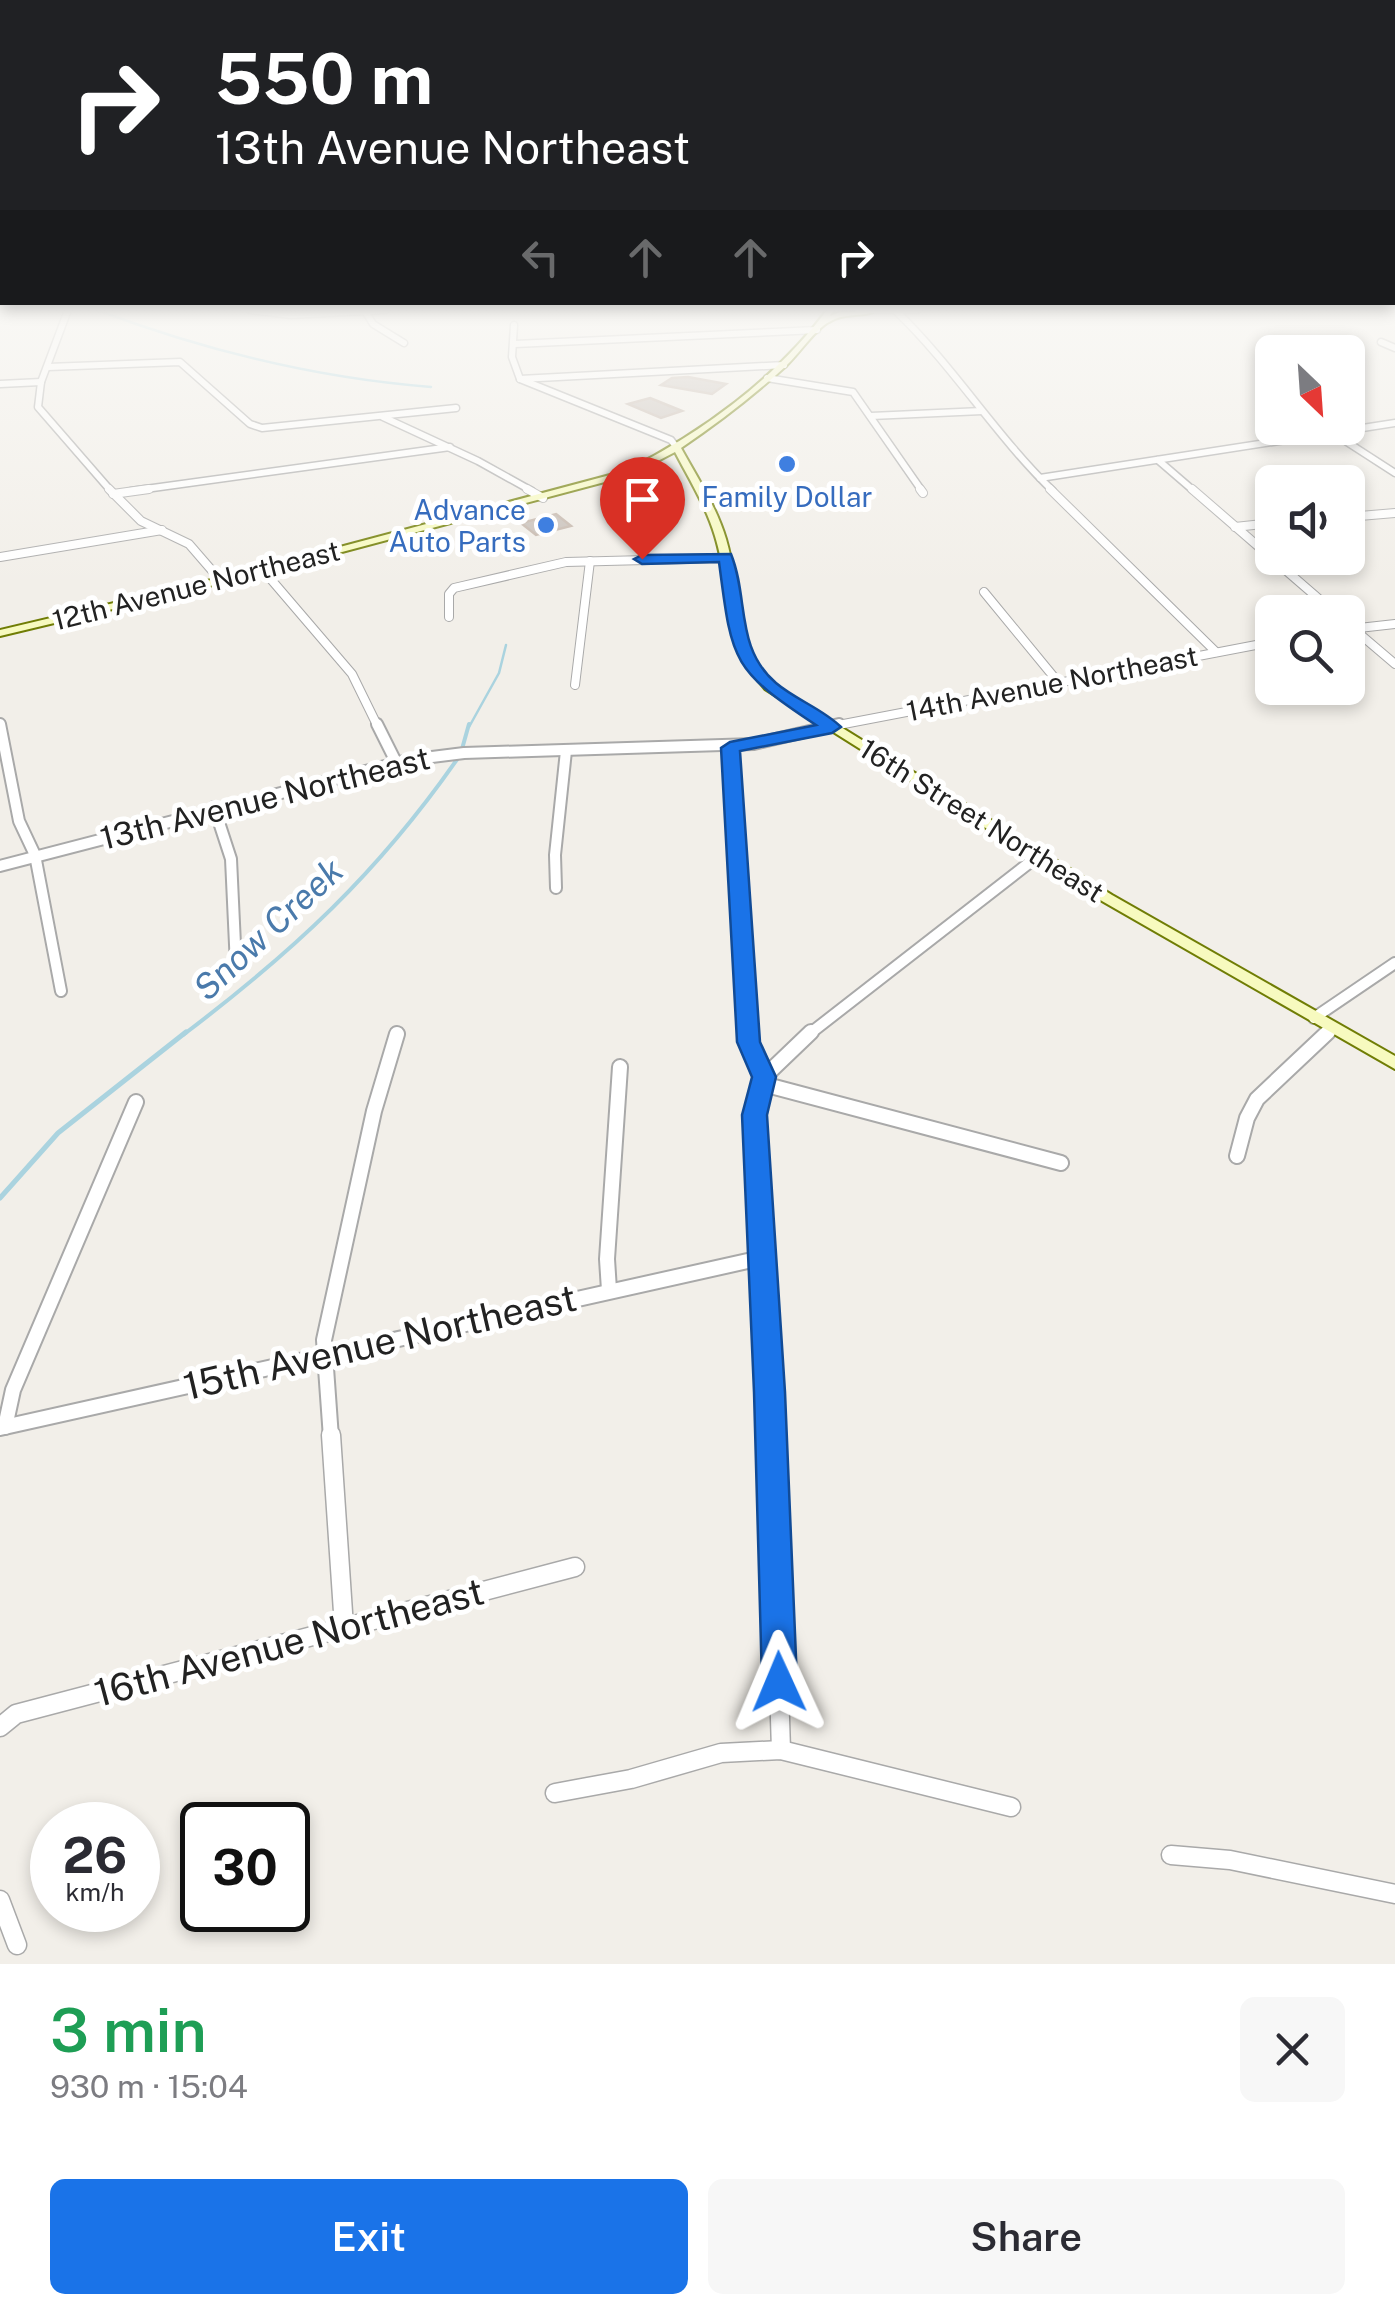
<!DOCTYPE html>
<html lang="en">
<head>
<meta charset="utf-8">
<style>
	:root { --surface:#fff; --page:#f7f7f7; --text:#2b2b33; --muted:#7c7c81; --accent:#1a73e8 }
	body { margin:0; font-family:"Public Sans",sans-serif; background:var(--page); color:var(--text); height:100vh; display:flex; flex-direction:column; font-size:38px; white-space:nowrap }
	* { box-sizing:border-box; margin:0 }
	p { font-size:32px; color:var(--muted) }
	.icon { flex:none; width:55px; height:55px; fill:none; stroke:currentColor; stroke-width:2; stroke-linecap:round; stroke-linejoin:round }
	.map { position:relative; height:1964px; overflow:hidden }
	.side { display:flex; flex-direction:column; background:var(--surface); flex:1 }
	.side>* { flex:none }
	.banner { position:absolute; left:0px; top:0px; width:1395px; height:305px; box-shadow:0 5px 15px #0003; background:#202124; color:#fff; overflow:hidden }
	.needle { width:65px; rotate:155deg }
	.fabs { position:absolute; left:1255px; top:335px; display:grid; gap:20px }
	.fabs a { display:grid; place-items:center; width:110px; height:110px; border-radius:15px; background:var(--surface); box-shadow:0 5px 15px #0003; font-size:50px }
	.speed { position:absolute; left:30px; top:1802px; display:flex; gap:20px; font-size:50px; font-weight:700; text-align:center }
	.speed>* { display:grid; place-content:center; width:130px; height:130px; border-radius:50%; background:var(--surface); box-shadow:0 5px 15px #0003; line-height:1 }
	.speed small { font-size:25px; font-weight:400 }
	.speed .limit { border:5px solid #111; border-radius:15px; background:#fff; color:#111 }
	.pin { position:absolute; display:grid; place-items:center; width:85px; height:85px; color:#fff; margin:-102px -42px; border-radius:50% 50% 50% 0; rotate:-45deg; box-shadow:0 0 10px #0007 }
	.pin .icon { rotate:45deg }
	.me { position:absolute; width:110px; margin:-55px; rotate:359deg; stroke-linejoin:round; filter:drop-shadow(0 0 8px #0008) }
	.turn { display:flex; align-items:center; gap:35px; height:210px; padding:0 50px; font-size:45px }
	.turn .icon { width:130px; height:130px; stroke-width:2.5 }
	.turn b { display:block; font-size:70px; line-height:85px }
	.lanes { display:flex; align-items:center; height:95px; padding:0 50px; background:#0003; justify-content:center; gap:50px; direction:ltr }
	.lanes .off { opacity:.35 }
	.round { display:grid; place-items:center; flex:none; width:105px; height:105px; border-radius:15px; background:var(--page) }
	.overview { display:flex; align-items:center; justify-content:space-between; height:170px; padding:0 50px }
	h1 { font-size:60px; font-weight:600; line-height:75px; color:#1e9e55 }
	.cta { display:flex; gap:20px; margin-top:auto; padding:20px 50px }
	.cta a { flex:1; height:115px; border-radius:15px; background:var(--accent); color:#fff; font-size:40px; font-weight:600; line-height:115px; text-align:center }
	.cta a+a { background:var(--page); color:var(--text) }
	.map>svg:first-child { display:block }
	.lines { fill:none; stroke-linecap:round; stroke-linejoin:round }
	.stream-far2 { stroke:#aad3df; stroke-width:2.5 }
	.stream-far1 { stroke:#aad3df; stroke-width:4 }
	.stream { stroke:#aad3df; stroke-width:5 }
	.building { fill:#c7bfb8; stroke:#c4b6ab; stroke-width:2.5 }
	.street-far4-casing { stroke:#a9a9a9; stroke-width:9 }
	.street-far3-casing { stroke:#a9a9a9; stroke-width:10 }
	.street-far2-casing { stroke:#a9a9a9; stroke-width:14 }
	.street-far1-casing { stroke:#a9a9a9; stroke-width:18 }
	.street-casing { stroke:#a9a9a9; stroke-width:21 }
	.secondary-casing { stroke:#707d05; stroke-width:4 }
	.street-far4 { stroke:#fff; stroke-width:6 }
	.street-far3 { stroke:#fff; stroke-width:8 }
	.street-far2 { stroke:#fff; stroke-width:10 }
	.street-far1 { stroke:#fff; stroke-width:14 }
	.street { stroke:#fff; stroke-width:18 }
	.secondary { fill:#f7fabf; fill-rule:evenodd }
	.route { fill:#1a73e8; stroke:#114b97; stroke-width:2.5 }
	.shop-dot { fill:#3f7fe0; stroke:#fff; stroke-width:4 }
	.labels { text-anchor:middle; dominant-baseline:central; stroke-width:10; stroke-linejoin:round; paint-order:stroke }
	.far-shop-label { font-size:28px; fill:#366cbe; stroke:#fff }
	.far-street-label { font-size:28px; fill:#222; stroke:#fff }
	.street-label { font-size:32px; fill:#222; stroke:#fff }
	.water-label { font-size:35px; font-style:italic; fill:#4a7aab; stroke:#fff }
	.near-street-label { font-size:38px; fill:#222; stroke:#fff }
</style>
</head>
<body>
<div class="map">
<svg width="1395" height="1964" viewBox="0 0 1395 1964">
	<rect width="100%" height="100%" fill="#f2efe9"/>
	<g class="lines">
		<g class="stream-far2">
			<path d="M97,310C206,351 315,378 431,387"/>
			<polyline points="469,727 499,673 506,645"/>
		</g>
		<g class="stream-far1">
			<polyline points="462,749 469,724"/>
			<path d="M183,1035C294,951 378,873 458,758"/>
		</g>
		<polyline class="stream" points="0,1198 58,1133 186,1032"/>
	</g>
	<g class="building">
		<polygon points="688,377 726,384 712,394 661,385 672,378"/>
		<polygon points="650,398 682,411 661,418 628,404"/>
		<polygon points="556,514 571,526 536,535 521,523"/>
	</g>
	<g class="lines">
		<g class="street-far4-casing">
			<g id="street-far4">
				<polyline points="68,310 41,382 38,407 111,491"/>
				<polyline points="250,310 291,315 385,310"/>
				<polyline points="858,310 917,310"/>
				<polyline points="365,311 373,324 404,343"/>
				<path d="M897,312C954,367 996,436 1053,491"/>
				<polyline points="514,325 512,357 520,379 671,440 677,448"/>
				<polyline points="1381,342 1395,348"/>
				<polyline points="515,344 817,330"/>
				<polyline points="48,367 180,362 250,424 262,428 456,408"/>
				<polyline points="767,378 853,392 922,491"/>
				<polyline points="520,379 784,365"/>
				<polyline points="0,384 41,382"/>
				<polyline points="871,416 982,411"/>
				<polyline points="383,417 478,461 532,491"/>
				<polyline points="1333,433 1395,473"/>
				<polyline points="1158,460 1194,491"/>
				<polyline points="1040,478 1395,423"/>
				<polyline points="131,491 450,447"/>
			</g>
		</g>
		<g class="street-far3-casing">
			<g id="street-far3">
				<polyline points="109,489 141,521 189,544 221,581"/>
				<polyline points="527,489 543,498"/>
				<polyline points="920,489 923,493"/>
				<polyline points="1050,489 1216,652"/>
				<polyline points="1192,489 1334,612"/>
				<polyline points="113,494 149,489"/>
				<polyline points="1348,517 1395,513"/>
				<polyline points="1235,527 1272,523"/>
				<polyline points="0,557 162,530"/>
				<polyline points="263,570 352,674 378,727"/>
				<polyline points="984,592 1058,682"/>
				<polyline points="449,617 449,594 454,588 566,562 726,558"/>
				<polyline points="1348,624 1395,664"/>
				<polyline points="1350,629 1395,624"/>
				<polyline points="575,685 590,561"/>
				<polyline points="828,727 1272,642"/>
			</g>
		</g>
		<g class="street-far2-casing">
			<g id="street-far2">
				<polyline points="0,724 19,821 35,855 61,991"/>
				<polyline points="377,724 396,762"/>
				<polyline points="730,748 748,1035"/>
				<polyline points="214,807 231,859 236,966"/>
				<polyline points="0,866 408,760 464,753 754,744 839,724"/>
				<polyline points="556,888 555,855 566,751"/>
				<polyline points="1314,1018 1395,963"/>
				<polyline points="808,1035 1038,856"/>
				<polyline points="1326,1035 1333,1028"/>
			</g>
		</g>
		<g class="street-far1-casing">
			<g id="street-far1">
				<polyline points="747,1032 748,1043 764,1077 758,1087 754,1115 771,1438"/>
				<polyline points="811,1032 764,1077 763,1084 1061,1163"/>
				<polyline points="1237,1156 1247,1118 1257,1099 1328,1032"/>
				<polyline points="609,1290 607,1259 620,1067"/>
				<polyline points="5,1427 13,1390 136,1102"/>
				<polyline points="0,1428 761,1258"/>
				<polyline points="331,1438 324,1340 374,1111 397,1034"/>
			</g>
		</g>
		<g class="street-casing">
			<g id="street">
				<polyline points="331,1435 344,1627"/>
				<polyline points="771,1435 781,1750"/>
				<polyline points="0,1727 16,1714 575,1567"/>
				<polyline points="555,1793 631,1779 721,1753 781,1750 1011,1807"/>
				<polyline points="1171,1855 1230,1860 1395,1894"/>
				<polyline points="0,1900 17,1945"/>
			</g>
		</g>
		<g class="secondary-casing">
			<path id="secondary" d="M827,310H834L830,316L840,312H873C859,317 843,313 829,322C815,329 799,354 786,366C753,396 718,423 681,448C697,477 716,506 726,539C742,593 732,639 773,685L1112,895L1395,1056V1069L1102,901L765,689C720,639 733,595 715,536C706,506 689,479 675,452L631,475L267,572L0,636V630L261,568L625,471C702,433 775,379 827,310Z"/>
		</g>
		<use href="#street-far4" class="street-far4"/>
		<use href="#street-far3" class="street-far3"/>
		<use href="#street-far2" class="street-far2"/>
		<use href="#street-far1" class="street-far1"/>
		<use href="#street" class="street"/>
		<use href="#secondary" class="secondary"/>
	</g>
	<linearGradient id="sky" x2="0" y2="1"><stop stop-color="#8fc0e4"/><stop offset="0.53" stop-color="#f9f8f5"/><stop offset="1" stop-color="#f9f8f5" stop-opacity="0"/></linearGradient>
	<rect width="1395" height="585" fill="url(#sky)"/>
	<path class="route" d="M731,554C749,599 735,648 776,683C796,700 823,709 841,727L832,733L740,751L760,1042L776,1077L767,1115L785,1392L797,1682L792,1694L779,1699L767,1694L762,1682L754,1392L742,1115L752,1077L737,1042L721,748L730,742L816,725C731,669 732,662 719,562L642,564L634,559L642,555Z"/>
	<g class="shop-dot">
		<circle cx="787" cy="464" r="10"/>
		<circle cx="546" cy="525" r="10"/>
	</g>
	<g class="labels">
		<g class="far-shop-label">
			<text x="787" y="496">Family Dollar</text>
			<text x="526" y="509" text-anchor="end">Advance<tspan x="526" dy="32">Auto Parts</tspan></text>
		</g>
		<g class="far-street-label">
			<text transform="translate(196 585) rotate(-14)">12th Avenue Northeast</text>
			<text transform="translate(1052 683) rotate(-11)">14th Avenue Northeast</text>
			<text transform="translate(982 820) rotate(32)">16th Street Northeast</text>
		</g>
		<g class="street-label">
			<text transform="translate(265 798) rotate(-14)">13th Avenue Northeast</text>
		</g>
		<g class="water-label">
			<text transform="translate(268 929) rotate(-43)">Snow Creek</text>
		</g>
		<g class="near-street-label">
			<text transform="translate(380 1342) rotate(-13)">15th Avenue Northeast</text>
			<text transform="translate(289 1642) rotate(-15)">16th Avenue Northeast</text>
		</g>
	</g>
</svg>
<div class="fabs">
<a><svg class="needle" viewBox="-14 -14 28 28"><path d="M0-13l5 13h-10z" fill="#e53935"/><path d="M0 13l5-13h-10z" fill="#7c7c81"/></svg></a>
<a><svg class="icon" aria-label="sound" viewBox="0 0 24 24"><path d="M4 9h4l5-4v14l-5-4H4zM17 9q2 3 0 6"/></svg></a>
<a><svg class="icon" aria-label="search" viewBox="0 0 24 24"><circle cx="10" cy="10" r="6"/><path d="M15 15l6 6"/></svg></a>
</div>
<div class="speed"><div>26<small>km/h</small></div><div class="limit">30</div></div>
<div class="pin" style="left:642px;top:559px;background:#d93025"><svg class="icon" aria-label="arrive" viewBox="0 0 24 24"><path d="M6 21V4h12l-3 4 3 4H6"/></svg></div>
<svg class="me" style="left:779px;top:1682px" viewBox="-20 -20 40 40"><path d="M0-17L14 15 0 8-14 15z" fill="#1a73e8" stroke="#fff" stroke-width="4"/></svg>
<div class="banner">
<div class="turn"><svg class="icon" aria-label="right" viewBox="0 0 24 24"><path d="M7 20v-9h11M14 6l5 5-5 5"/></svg><div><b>550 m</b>13th Avenue Northeast</div></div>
<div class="lanes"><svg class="icon off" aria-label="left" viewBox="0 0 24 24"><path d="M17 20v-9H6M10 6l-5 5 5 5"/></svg><svg class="icon off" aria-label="ahead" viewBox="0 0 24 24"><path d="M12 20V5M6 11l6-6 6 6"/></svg><svg class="icon off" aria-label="ahead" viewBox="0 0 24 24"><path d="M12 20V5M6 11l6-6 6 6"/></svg><svg class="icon" aria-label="right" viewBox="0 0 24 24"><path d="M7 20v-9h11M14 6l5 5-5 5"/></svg></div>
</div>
</div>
<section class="side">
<div class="overview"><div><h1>3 min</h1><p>930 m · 15:04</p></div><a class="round"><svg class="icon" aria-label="close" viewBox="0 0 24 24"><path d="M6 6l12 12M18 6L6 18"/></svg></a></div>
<div class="cta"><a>Exit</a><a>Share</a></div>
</section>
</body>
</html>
